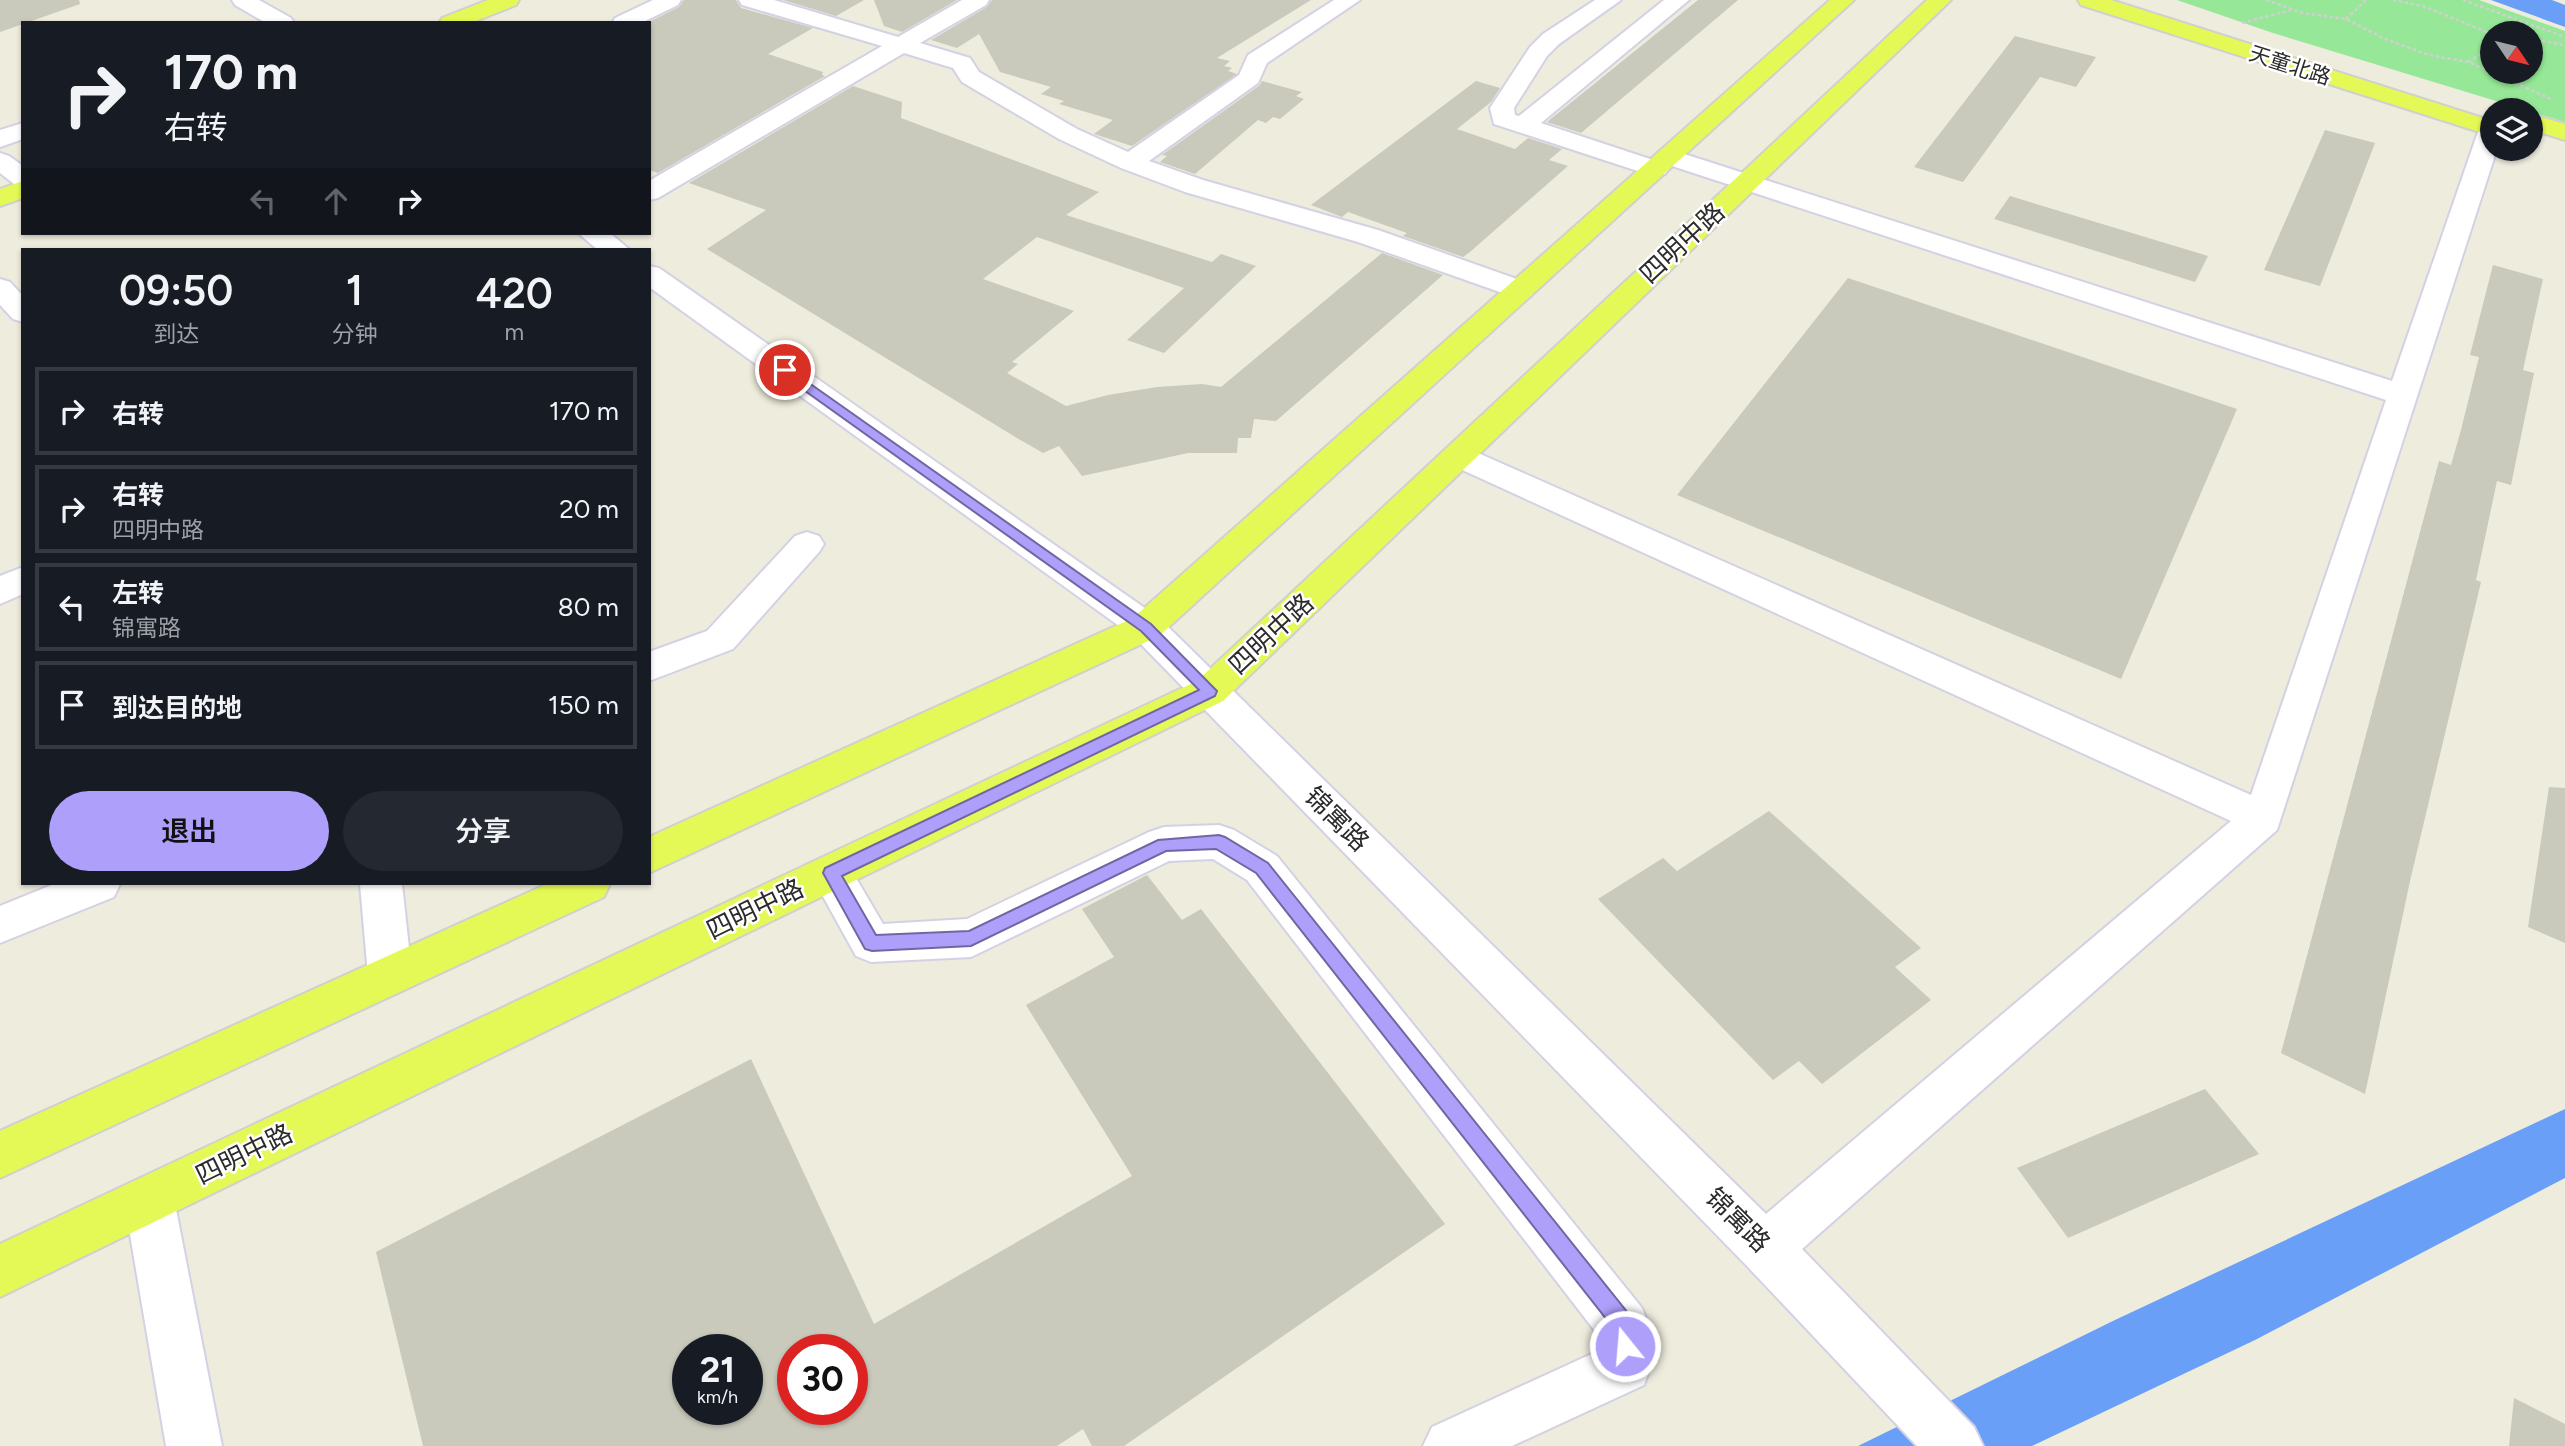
<!DOCTYPE html>
<html lang="zh">
<head>
<meta charset="utf-8">
<style>
	:root { --surface:#171b24; --page:#242831; --text:#f1f3f6; --muted:#9ea1a6; --line:#363941; --accent:#ad9ffa }
	body { margin:0; font-family:Figtree,"Noto Sans SC",sans-serif; background:var(--page); color:var(--text); height:100vh; display:flex; flex-direction:column; font-size:26px; white-space:nowrap }
	* { box-sizing:border-box; margin:0 }
	p { font-size:23px; color:var(--muted) }
	.icon { flex:none; width:38px; height:38px; fill:none; stroke:currentColor; stroke-width:2; stroke-linecap:round; stroke-linejoin:round }
	.map { position:relative; flex:1; overflow:hidden }
	.drawer { position:absolute; left:21px; top:248px; width:630px; height:637px; display:flex; flex-direction:column; background:var(--surface); border-radius:0px; box-shadow:0 2px 5px #0004 }
	.drawer>* { flex:none }
	.banner { position:absolute; left:21px; top:21px; width:630px; height:214px; border-radius:0px; box-shadow:0 2px 5px #0004; background:#171b24; color:var(--text); overflow:hidden }
	.needle { width:46px; rotate:125deg }
	.tools { position:absolute; left:2480px; top:21px; display:grid; gap:14px }
	.tools a { display:grid; place-items:center; width:63px; height:63px; border-radius:50%; background:var(--surface); box-shadow:0 2px 5px #0004; font-size:35px }
	.speed { position:absolute; left:672px; top:1334px; display:flex; gap:14px; font-size:35px; font-weight:700; text-align:center }
	.speed>* { display:grid; place-content:center; width:91px; height:91px; border-radius:50%; background:var(--surface); box-shadow:0 2px 5px #0004; line-height:1 }
	.speed small { font-size:18px; font-weight:400 }
	.speed .limit { border:10px solid #d22; background:#fff; color:#111 }
	.pin { position:absolute; display:grid; place-items:center; width:60px; height:60px; color:#fff; margin:-30px; border:4px solid #fff; border-radius:50%; box-shadow:0 2px 7px #0007 }
	.me { position:absolute; width:77px; margin:-38px; rotate:343deg; stroke-linejoin:round; filter:drop-shadow(0 0 5px #0008) }
	.turn { display:flex; align-items:center; gap:24px; height:147px; padding:0 28px; font-size:32px }
	.turn .icon { width:91px; height:91px; stroke-width:2.5 }
	.turn b { display:block; font-size:49px; line-height:60px }
	.lanes { display:flex; align-items:center; height:66px; padding:0 28px; background:#0003; justify-content:center; gap:35px; direction:ltr }
	.lanes .off { opacity:.35 }
	.eta { display:flex; justify-content:space-evenly; align-items:center; height:119px; text-align:center }
	.eta b { font-size:42px; font-weight:600; line-height:49px }
	.action { display:flex; gap:14px; margin-top:auto; padding:14px 28px }
	.action a { flex:1; height:80px; border-radius:42px; background:var(--accent); color:#111; font-size:28px; font-weight:600; line-height:80px; text-align:center }
	.action a+a { background:var(--page); color:var(--text) }
	ul { padding:0; list-style:none }
	li { display:flex; align-items:center; gap:21px; height:88px; margin:0 14px 10px; padding:0 14px; border:4px solid var(--line); border-radius:0px }
	li div { flex:1 }
	li b { display:block; font-size:26px }
	li em { font-style:normal }
	.map>svg:first-child { display:block }
	.green { fill:#96e797; fill-rule:evenodd }
	.water { fill:#699ff6 }
	.building { fill:#c9c9bc; fill-rule:evenodd }
	.lines { fill:none; stroke-linecap:round; stroke-linejoin:round }
	.minor-casing { stroke:#d4d1e5; stroke-width:4 }
	.major-casing { stroke:#d0d0d0; stroke-width:4 }
	.path { stroke:#d0d0d0; stroke-width:2.5; stroke-dasharray:3.5 2.5; stroke-linecap:butt }
	.minor { fill:#fff; fill-rule:evenodd }
	.major { fill:#e5f956; fill-rule:evenodd }
	.route { fill:#ad9ffa; stroke:#7067a2; stroke-width:2 }
	.labels { text-anchor:middle; dominant-baseline:central; stroke-width:5; stroke-linejoin:round; paint-order:stroke }
	.far-street-label { font-size:21px; fill:#2b2b2b; stroke:#fff }
	.street-label { font-size:26px; fill:#2b2b2b; stroke:#fff }
</style>
</head>
<body>
<div class="map">
<svg width="2565" height="1446" viewBox="0 0 2565 1446">
	<rect width="100%" height="100%" fill="#eeecdc"/>
	<path class="green" d="M2177,0H2479L2565,31V122L2273,33ZM2492,33H2530V72H2492Z"/>
	<g class="water">
		<polygon points="2491,0 2552,0 2565,5 2565,27"/>
		<polygon points="2565,1109 2565,1178 2255,1340 2032,1446 1858,1446 2115,1320"/>
	</g>
	<g class="building">
		<polygon points="0,0 79,0 80,4 0,32"/>
		<polygon points="684,0 736,0 741,8 813,28 768,54 823,72 822,75 825,76 658,173 649,170 649,22 679,7"/>
		<polygon points="783,0 864,0 836,16"/>
		<polygon points="874,0 957,0 902,32 884,26"/>
		<polygon points="992,0 1311,0 1217,58 1230,61 1224,66 1232,68 1228,71 1237,74 1132,146 1094,134 1113,120 1059,104 1064,101 1041,94 1051,87 1000,72 979,34 957,48 931,40 987,7"/>
		<polygon points="1698,0 1738,0 1581,133 1547,122"/>
		<polygon points="2015,36 2096,57 2076,87 2040,77 1963,182 1914,167"/>
		<polygon points="1262,81 1302,92 1296,96 1304,99 1280,119 1273,117 1266,123 1258,120 1195,174 1160,162 1167,156 1162,155 1260,85"/>
		<polygon points="1476,81 1500,88 1491,102 1457,129 1515,149 1528,138 1562,149 1549,160 1568,166 1470,252 1463,257 1403,236 1407,233 1348,212 1342,217 1311,205"/>
		<polygon points="853,86 902,102 901,118 1099,192 1066,215 1212,262 1221,254 1256,266 1164,353 1127,340 1184,288 1037,237 983,279 1074,311 1012,362 1018,364 1007,373 1066,406 1108,395 1157,387 1202,384 1221,387 1382,253 1443,275 1276,421 1254,419 1251,438 1238,438 1237,453 1188,453 1082,476 1059,446 1043,453 1017,438 707,249 766,210 689,183"/>
		<polygon points="2325,130 2375,143 2320,286 2264,270"/>
		<polygon points="2010,196 2208,256 2195,282 1994,219"/>
		<polygon points="2493,265 2543,279 2523,370 2534,373 2511,485 2497,481 2476,580 2481,582 2410,881 2365,1094 2281,1053 2439,461 2451,465 2461,430 2479,357 2470,355"/>
		<polygon points="1848,278 2237,409 2121,679 1677,495"/>
		<polygon points="2549,787 2565,788 2565,943 2528,927"/>
		<polygon points="1769,811 1921,948 1895,967 1931,1000 1822,1084 1799,1061 1773,1080 1598,899 1663,858 1677,871"/>
		<path d="M1147,875L1182,920L1201,909L1445,1224L1124,1446H1092L1083,1429L1057,1446H423L376,1252L751,1059L874,1324L1132,1176L1026,1005L1114,957L1082,909ZM688,1349H747V1409H688ZM793,1349H852V1409H793Z"/>
		<polygon points="2205,1089 2259,1154 2068,1238 2017,1168"/>
		<polygon points="2514,1398 2565,1424 2565,1446 2509,1446"/>
	</g>
	<g class="lines">
		<g class="minor-casing">
			<g id="minor">
				<polygon points="232,0 259,0 291,18 294,23 266,23 235,5"/>
				<polygon points="653,0 681,0 678,5 641,23 612,23 615,18"/>
				<polygon points="739,0 774,0 898,37 962,0 989,0 986,5 920,43 970,58 979,72 1077,129 1128,152 1239,75 1248,55 1334,0 1360,0 1267,63 1258,83 1149,161 1203,180 1378,230 1531,284 1535,290 1531,296 1521,299 1511,296 1358,242 1185,192 1121,168 1059,139 962,82 953,68 904,53 658,198 649,200 649,181 882,46 742,5"/>
				<polygon points="1595,0 1621,0 1559,44 1547,56 1514,108 1515,115 1519,116 1664,0 1689,0 1541,123 1659,162 1656,157 1660,152 1669,149 1678,152 2392,381 2479,129 2482,124 2492,122 2492,149 2497,149 2277,830 1802,1249 1974,1427 1983,1446 1917,1446 1747,1266 1133,636 649,287 649,266 659,268 1159,618 1766,1214 2231,821 1447,463 1442,456 1447,449 1458,446 1469,449 2251,795 2386,400 1666,164 1669,169 1665,174 1656,177 1494,124 1490,108 1530,47 1543,34"/>
				<polygon points="23,123 23,139 0,147 0,130"/>
				<polygon points="0,153 9,156 23,166 23,186 14,184 0,173"/>
				<polygon points="578,233 610,233 630,250 598,250"/>
				<polygon points="0,279 10,282 23,296 23,322 13,319 0,305"/>
				<polygon points="807,532 819,536 824,544 819,552 733,649 649,681 649,652 707,631 795,536"/>
				<polygon points="23,567 23,594 0,604 0,576"/>
				<path d="M1219,825L1234,830L1277,856L1642,1308C1653,1333 1655,1359 1644,1385L1512,1446H1423L1432,1427L1598,1351V1335L1247,880L1213,859L1169,861L971,957L871,962L856,956L810,873L816,861L831,856L846,861L883,924L967,919L1149,832L1164,827Z"/>
				<polygon points="54,884 120,884 114,897 0,943 0,906"/>
				<polygon points="360,884 402,884 412,975 406,989 390,994 374,989 368,975"/>
				<polygon points="149,1175 166,1182 174,1199 222,1446 166,1446 124,1199 132,1182"/>
			</g>
		</g>
		<g class="major-casing">
			<g id="major">
				<polygon points="488,0 519,0 516,5 471,23 439,23 442,18"/>
				<polygon points="1830,0 1854,0 1159,636 649,873 649,837 1133,618"/>
				<polygon points="1927,0 1951,0 1223,701 0,1297 0,1244 1197,681"/>
				<polygon points="2078,0 2111,0 2492,121 2492,136 2081,5"/>
				<polygon points="2530,114 2565,124 2565,140 2530,129"/>
				<polygon points="23,181 23,198 0,206 0,189"/>
				<polygon points="547,884 610,884 604,897 0,1178 0,1131"/>
			</g>
		</g>
		<g class="path">
			<polyline points="2266,0 2303,13 2346,19 2385,39 2429,55 2468,62 2551,99"/>
			<polyline points="2393,0 2423,6 2492,34"/>
			<polyline points="2463,0 2565,37"/>
			<polyline points="2346,19 2366,0"/>
			<polyline points="2242,23 2291,10"/>
			<polyline points="2530,39 2565,45"/>
			<polyline points="2468,62 2483,53 2492,43"/>
		</g>
		<use href="#minor" class="minor"/>
		<use href="#major" class="major"/>
	</g>
	<path class="route" d="M785,366L1151,624L1217,691L1215,696L842,876L876,935L969,931L1158,840L1219,835L1225,837L1268,863L1632,1318C1637,1329 1637,1343 1633,1354L1625,1357L1617,1354L1614,1329L1256,873L1216,849L1166,851L971,946L872,951L865,949L823,873L825,868L1199,690L1141,631L780,373L778,370Z"/>
	<g class="labels">
		<g class="far-street-label">
			<text transform="translate(2290 65) rotate(18)">天童北路</text>
		</g>
		<g class="street-label">
			<text transform="translate(1682 243) rotate(-43)">四明中路</text>
			<text transform="translate(1271 634) rotate(-43)">四明中路</text>
			<text transform="translate(1337 819) rotate(45)">锦寓路</text>
			<text transform="translate(755 909) rotate(-26)">四明中路</text>
			<text transform="translate(244 1154) rotate(-26)">四明中路</text>
			<text transform="translate(1738 1220) rotate(45)">锦寓路</text>
		</g>
	</g>
</svg>
<div class="tools">
<a><svg class="needle" viewBox="-14 -14 28 28"><path d="M0-13l5 13h-10z" fill="#e53935"/><path d="M0 13l5-13h-10z" fill="#9ea1a6"/></svg></a>
<a><svg class="icon" aria-label="layers" viewBox="0 0 24 24"><path d="M12 4l9 5-9 5-9-5zM3 14l9 5 9-5"/></svg></a>
</div>
<div class="speed"><div>21<small>km/h</small></div><div class="limit">30</div></div>
<div class="pin" style="left:785px;top:370px;background:#d93025"><svg class="icon" aria-label="arrive" viewBox="0 0 24 24"><path d="M6 21V4h12l-3 4 3 4H6"/></svg></div>
<svg class="me" style="left:1625px;top:1346px" viewBox="-20 -20 40 40"><circle r="17" fill="#ad9ffa" stroke="#fff" stroke-width="3"/><path d="M0-11L8 9 0 5-8 9z" fill="#fff"/></svg>
<div class="banner">
<div class="turn"><svg class="icon" aria-label="right" viewBox="0 0 24 24"><path d="M7 20v-9h11M14 6l5 5-5 5"/></svg><div><b>170 m</b>右转</div></div>
<div class="lanes"><svg class="icon off" aria-label="left" viewBox="0 0 24 24"><path d="M17 20v-9H6M10 6l-5 5 5 5"/></svg><svg class="icon off" aria-label="ahead" viewBox="0 0 24 24"><path d="M12 20V5M6 11l6-6 6 6"/></svg><svg class="icon" aria-label="right" viewBox="0 0 24 24"><path d="M7 20v-9h11M14 6l5 5-5 5"/></svg></div>
</div>
<section class="drawer">
<div class="eta">
<div><b>09:50</b><p>到达</p></div>
<div><b>1</b><p>分钟</p></div>
<div><b>420</b><p>m</p></div>
</div>
<ul>
<li><svg class="icon" aria-label="right" viewBox="0 0 24 24"><path d="M7 20v-9h11M14 6l5 5-5 5"/></svg><div><b>右转</b></div><em>170 m</em></li>
<li><svg class="icon" aria-label="right" viewBox="0 0 24 24"><path d="M7 20v-9h11M14 6l5 5-5 5"/></svg><div><b>右转</b><p>四明中路</p></div><em>20 m</em></li>
<li><svg class="icon" aria-label="left" viewBox="0 0 24 24"><path d="M17 20v-9H6M10 6l-5 5 5 5"/></svg><div><b>左转</b><p>锦寓路</p></div><em>80 m</em></li>
<li><svg class="icon" aria-label="arrive" viewBox="0 0 24 24"><path d="M6 21V4h12l-3 4 3 4H6"/></svg><div><b>到达目的地</b></div><em>150 m</em></li>
</ul>
<div class="action"><a>退出</a><a>分享</a></div>
</section>
</div>
</body>
</html>
